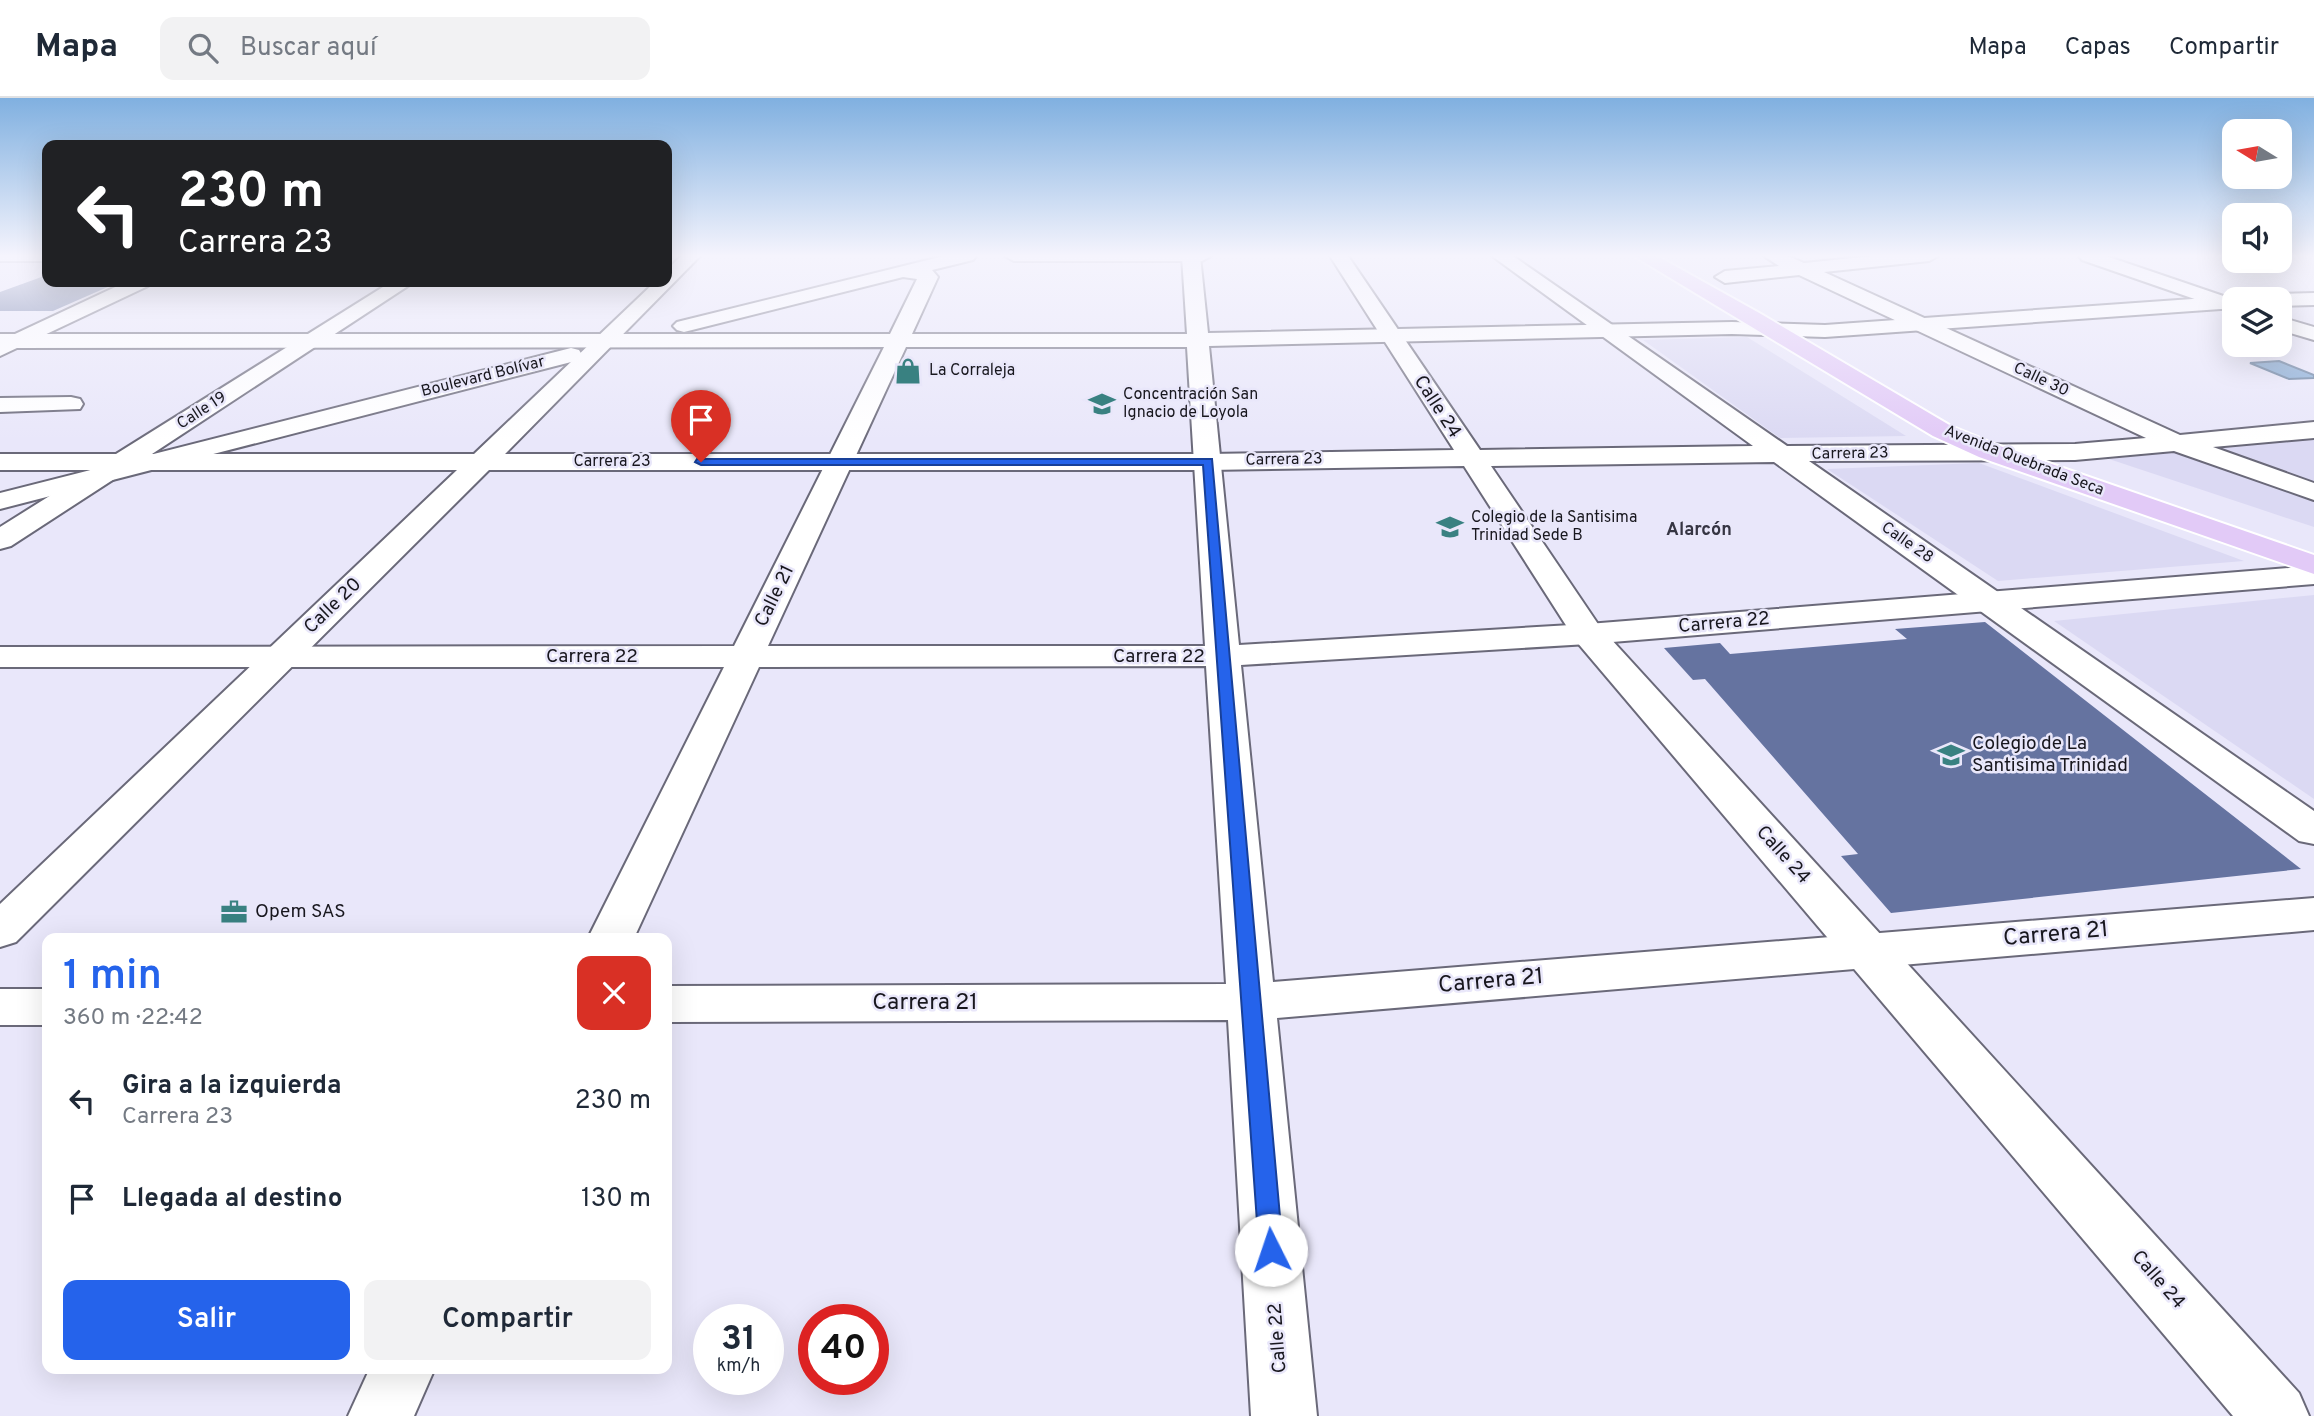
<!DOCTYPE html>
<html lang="es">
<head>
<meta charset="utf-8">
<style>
	:root { --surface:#fff; --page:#f2f2f3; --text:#1f2937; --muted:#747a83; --line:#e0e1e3; --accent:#2563eb }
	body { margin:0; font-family:Overpass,sans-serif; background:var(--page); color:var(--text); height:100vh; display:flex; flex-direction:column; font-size:26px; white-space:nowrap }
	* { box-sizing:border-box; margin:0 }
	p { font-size:23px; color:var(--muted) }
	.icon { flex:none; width:38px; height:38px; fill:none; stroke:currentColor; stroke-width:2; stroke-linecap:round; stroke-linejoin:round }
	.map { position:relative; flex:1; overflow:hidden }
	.details { position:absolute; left:42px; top:835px; width:630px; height:441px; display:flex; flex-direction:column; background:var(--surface); border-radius:14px; box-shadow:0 7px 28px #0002 }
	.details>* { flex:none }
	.guide { position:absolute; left:42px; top:42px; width:630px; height:147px; border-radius:14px; box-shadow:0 7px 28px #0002; background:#202124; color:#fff; overflow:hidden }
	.needle { width:46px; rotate:281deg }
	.fabs { position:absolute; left:2222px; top:21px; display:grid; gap:14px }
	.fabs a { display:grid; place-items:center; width:70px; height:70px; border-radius:14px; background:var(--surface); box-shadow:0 7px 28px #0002; font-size:35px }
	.speed { position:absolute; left:693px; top:1206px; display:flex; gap:14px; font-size:35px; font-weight:700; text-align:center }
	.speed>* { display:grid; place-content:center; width:91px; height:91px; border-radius:50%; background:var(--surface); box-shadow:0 7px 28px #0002; line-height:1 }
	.speed small { font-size:18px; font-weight:400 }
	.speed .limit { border:10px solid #d22; background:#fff; color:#111 }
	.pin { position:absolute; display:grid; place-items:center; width:60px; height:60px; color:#fff; margin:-72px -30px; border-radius:50% 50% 50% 0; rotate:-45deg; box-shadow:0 0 7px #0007 }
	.pin .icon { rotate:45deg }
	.me { position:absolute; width:77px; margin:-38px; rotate:356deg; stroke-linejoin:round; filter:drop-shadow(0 0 5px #0008) }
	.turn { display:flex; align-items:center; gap:24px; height:147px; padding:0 21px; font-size:32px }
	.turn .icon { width:91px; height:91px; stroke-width:2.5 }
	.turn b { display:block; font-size:49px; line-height:60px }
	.round { display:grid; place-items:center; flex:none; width:74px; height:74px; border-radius:14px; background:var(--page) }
	.headline { display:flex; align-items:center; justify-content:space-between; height:119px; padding:0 21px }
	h1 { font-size:42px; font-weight:600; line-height:52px; color:var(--accent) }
	.primary-button { display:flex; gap:14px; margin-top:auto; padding:14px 21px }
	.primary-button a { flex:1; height:80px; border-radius:14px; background:var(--accent); color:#fff; font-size:28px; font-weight:600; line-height:80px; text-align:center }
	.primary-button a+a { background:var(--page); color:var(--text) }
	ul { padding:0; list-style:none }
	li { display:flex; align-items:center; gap:21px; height:98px; padding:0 21px }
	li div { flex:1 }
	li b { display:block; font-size:26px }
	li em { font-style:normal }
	header { display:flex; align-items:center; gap:42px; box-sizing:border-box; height:98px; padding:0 35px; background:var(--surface); border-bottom:2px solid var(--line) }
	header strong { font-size:33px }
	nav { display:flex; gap:38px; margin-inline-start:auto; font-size:24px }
	.search { width:490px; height:63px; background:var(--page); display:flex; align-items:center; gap:18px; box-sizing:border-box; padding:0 24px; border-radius:14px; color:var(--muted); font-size:26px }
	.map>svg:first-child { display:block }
	.built { fill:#dbd9f3 }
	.water { fill:#84a9d3; stroke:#647d9d; stroke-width:2 }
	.building { fill:#6573a0 }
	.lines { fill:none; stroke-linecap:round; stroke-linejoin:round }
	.street-casing { stroke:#6a6979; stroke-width:4 }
	.secondary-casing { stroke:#6a6979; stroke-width:4 }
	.primary-casing { stroke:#fff; stroke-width:4 }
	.street { fill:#fff; fill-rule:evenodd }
	.secondary { fill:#fff; fill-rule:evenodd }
	.primary { fill:#e2caf7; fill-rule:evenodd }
	.route { fill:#2563eb; stroke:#184099; stroke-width:2 }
	.labels { text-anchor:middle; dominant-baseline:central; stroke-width:5; stroke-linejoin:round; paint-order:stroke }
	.far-poi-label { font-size:16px; fill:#18171e; stroke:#e9e7fa; text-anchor:start }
	.far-street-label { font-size:16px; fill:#18171e; stroke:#e9e7fa }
	.far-neighbourhood-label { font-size:18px; font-weight:bold; fill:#363543; stroke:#e9e7fa }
	.street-label { font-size:19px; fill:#18171e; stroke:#e9e7fa }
	.poi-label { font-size:19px; fill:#18171e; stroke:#e9e7fa; text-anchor:start }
	.near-street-label { font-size:23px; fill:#18171e; stroke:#e9e7fa }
</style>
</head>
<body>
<header>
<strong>Mapa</strong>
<div class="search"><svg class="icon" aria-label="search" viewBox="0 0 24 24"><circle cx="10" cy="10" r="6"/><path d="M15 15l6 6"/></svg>Buscar aquí</div>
<nav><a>Mapa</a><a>Capas</a><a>Compartir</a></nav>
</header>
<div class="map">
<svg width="2314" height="1318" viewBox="0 0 2314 1318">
	<rect width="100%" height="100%" fill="#e9e7fa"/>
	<g class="built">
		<polygon points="1747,239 1906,338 1780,340 1643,242"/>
		<polygon points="2314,338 2314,387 2207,349"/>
		<polygon points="2184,353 2314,401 2314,429 2109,361"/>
		<polygon points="1979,365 2244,463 1998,483 1827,371"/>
		<polygon points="2314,497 2314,701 2054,523"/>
	</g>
	<polygon class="water" points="2279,263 2314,277 2314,280 2289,281 2250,265"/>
	<g class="building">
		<polygon points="47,177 47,184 119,184 53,213 0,213 0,194"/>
		<polygon points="1985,524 2301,771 1891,815 1841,758 1858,756 1705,581 1693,582 1664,550 1720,545 1730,556 1907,541 1895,531"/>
	</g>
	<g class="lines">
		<g class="street-casing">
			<g id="street">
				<polygon points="681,158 700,158 505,356 1208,356 1454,352 1330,158 1348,158 1480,352 1753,348 1492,158 1513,158 1787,348 2075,346 2146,340 1799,177 1725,185 1715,179 1725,173 1779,168 1764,158 1788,158 1804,165 1873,158 1938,158 1929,163 1824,174 2180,337 2314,324 2314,340 2213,349 2314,385 2314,402 2174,353 2075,362 1809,363 2314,713 2314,746 2299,743 1774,364 1491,368 1600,529 2299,1295 2309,1318 2233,1318 1576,543 1464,368 1208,372 489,372 16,844 0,849 0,806 457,372 128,372 11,448 0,451 0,429 91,372 0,372 0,356 116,356 391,184 414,184 152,356 474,356 655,184 667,184 667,172"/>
				<polygon points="1005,158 1211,158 1202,163 1014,163"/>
				<polygon points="2079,158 2106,158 2235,202 2235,215 2082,162"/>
				<polygon points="126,184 151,184 148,188 0,258 0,243"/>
				<polygon points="2280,219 2314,229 2314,242 2280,232"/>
				<polygon points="71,299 80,301 83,306 80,311 0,314 0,300"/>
			</g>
		</g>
		<g class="secondary-casing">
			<g id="secondary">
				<rect x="0" y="158" width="47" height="5"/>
				<path d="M944,158H976L973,162L932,172L938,179L912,236H1187L1182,158H1200L1208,235L1732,224L1825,227L2235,198L2242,200L2235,201V210L1825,239L1732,236L1209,248L1239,547L1588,526L2314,468V486L1588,546L1241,567L1273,884L2314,800V832L1277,920L1317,1318H1251L1228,922L667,924V888L1226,886L1206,568L759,569L634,840H588L724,569H0V549L734,548L884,249L0,250V236H890L917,181L903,179L684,234L677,232L673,228L677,224ZM906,249H1187L1205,548H768Z"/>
				<polygon points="2314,195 2314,207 2280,208 2280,201 2270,201 2280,196"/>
				<polygon points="571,250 579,252 582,257 579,262 0,411 0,395"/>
				<rect x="0" y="891" width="47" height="36"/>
				<polygon points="370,1270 435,1270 414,1318 348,1318"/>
			</g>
		</g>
		<g class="primary-casing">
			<polygon id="primary" points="1634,158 1657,158 1761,216 1951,328 1997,347 2314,457 2314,476 1979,359 1933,338"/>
		</g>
		<use href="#street" class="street"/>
		<use href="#secondary" class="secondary"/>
		<use href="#primary" class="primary"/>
	</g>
	<linearGradient id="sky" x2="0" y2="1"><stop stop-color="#80b0e0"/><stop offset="0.46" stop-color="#f5f4fd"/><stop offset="1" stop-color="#f5f4fd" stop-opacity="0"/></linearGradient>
	<rect width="2314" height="343" fill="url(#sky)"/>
	<polygon class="route" points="697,361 1212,361 1283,1152 1280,1160 1271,1163 1262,1160 1259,1152 1203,367 701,367 695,364"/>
	<defs>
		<g id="shop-bare" transform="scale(2.1)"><path d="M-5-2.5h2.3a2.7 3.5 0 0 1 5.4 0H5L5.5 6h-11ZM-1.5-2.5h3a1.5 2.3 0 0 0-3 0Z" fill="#398181" stroke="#e9e7fa" stroke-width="2.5" paint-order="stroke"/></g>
		<g id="school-bare" transform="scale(2.1)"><path d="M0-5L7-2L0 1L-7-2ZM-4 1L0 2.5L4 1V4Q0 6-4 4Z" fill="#398181" stroke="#e9e7fa" stroke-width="2.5" paint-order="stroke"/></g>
		<g id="office-bare" transform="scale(2.1)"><path d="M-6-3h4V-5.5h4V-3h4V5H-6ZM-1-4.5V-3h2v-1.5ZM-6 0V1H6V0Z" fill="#398181" stroke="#e9e7fa" stroke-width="2.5" paint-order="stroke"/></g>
	</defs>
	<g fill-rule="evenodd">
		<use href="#shop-bare" x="908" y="273"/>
		<use href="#school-bare" x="1102" y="306"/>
		<use href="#school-bare" x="1450" y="429"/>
		<use href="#school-bare" x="1951" y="657"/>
		<use href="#office-bare" x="234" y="814"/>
	</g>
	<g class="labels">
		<g class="far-poi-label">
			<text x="929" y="273">La Corraleja</text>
			<text x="1123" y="297">Concentración San<tspan x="1123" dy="18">Ignacio de Loyola</tspan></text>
			<text x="1471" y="420">Colegio de la Santisima<tspan x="1471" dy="18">Trinidad Sede B</tspan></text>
		</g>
		<g class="far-street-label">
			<text transform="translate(483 279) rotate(-14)">Boulevard Bolívar</text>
			<text transform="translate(2041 282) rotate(25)">Calle 30</text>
			<text transform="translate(202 313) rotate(-33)">Calle 19</text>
			<text transform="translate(1850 356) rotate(-1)">Carrera 23</text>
			<text transform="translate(1284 362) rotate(-1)">Carrera 23</text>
			<text transform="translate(2024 363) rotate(21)">Avenida Quebrada Seca</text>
			<text x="612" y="364">Carrera 23</text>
			<text transform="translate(1907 445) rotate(35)">Calle 28</text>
		</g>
		<g class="far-neighbourhood-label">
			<text x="1699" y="432">Alarcón</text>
		</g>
		<g class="street-label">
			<text transform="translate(1437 309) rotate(57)">Calle 24</text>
			<text transform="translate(775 498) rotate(-64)">Calle 21</text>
			<text transform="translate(333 508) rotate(-44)">Calle 20</text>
			<text transform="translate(1724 525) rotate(-5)">Carrera 22</text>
			<text x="592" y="559">Carrera 22</text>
			<text x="1159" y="559">Carrera 22</text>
			<text transform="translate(1783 757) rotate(48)">Calle 24</text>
			<text transform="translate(2158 1182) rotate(49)">Calle 24</text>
			<text transform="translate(1278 1240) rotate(-94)">Calle 22</text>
		</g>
		<g class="poi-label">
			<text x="1972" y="646">Colegio de La<tspan x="1972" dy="22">Santisima Trinidad</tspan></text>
			<text x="255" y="814">Opem SAS</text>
		</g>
		<g class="near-street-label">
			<text transform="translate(2056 837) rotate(-5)">Carrera 21</text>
			<text transform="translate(1491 884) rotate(-5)">Carrera 21</text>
			<text x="925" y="905">Carrera 21</text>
		</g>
	</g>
</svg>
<div class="fabs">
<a><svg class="needle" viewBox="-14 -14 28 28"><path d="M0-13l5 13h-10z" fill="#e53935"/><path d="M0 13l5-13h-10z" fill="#747a83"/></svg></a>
<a><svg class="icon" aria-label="sound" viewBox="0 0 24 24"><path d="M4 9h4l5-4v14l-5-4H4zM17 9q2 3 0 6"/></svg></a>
<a><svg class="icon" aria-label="layers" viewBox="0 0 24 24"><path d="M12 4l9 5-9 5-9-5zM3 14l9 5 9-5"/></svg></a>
</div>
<div class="speed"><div>31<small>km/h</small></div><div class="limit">40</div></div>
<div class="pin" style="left:701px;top:364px;background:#d93025"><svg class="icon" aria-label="arrive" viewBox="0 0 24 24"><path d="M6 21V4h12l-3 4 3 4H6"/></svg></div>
<svg class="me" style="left:1271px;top:1152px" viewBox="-20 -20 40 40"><circle r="19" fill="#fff"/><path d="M0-13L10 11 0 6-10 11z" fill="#2563eb"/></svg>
<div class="guide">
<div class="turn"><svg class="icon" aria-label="left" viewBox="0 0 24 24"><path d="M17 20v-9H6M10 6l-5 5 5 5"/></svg><div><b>230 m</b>Carrera 23</div></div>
</div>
<section class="details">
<div class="headline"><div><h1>1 min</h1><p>360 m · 22:42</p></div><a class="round" style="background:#d93025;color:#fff"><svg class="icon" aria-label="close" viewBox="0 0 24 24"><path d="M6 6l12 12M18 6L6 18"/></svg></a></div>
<ul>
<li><svg class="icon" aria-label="left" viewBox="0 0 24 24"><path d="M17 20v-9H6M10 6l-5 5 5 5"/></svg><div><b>Gira a la izquierda</b><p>Carrera 23</p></div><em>230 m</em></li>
<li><svg class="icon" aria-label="arrive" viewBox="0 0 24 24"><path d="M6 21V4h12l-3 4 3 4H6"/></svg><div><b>Llegada al destino</b></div><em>130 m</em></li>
</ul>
<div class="primary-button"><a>Salir</a><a>Compartir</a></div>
</section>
</div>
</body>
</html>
